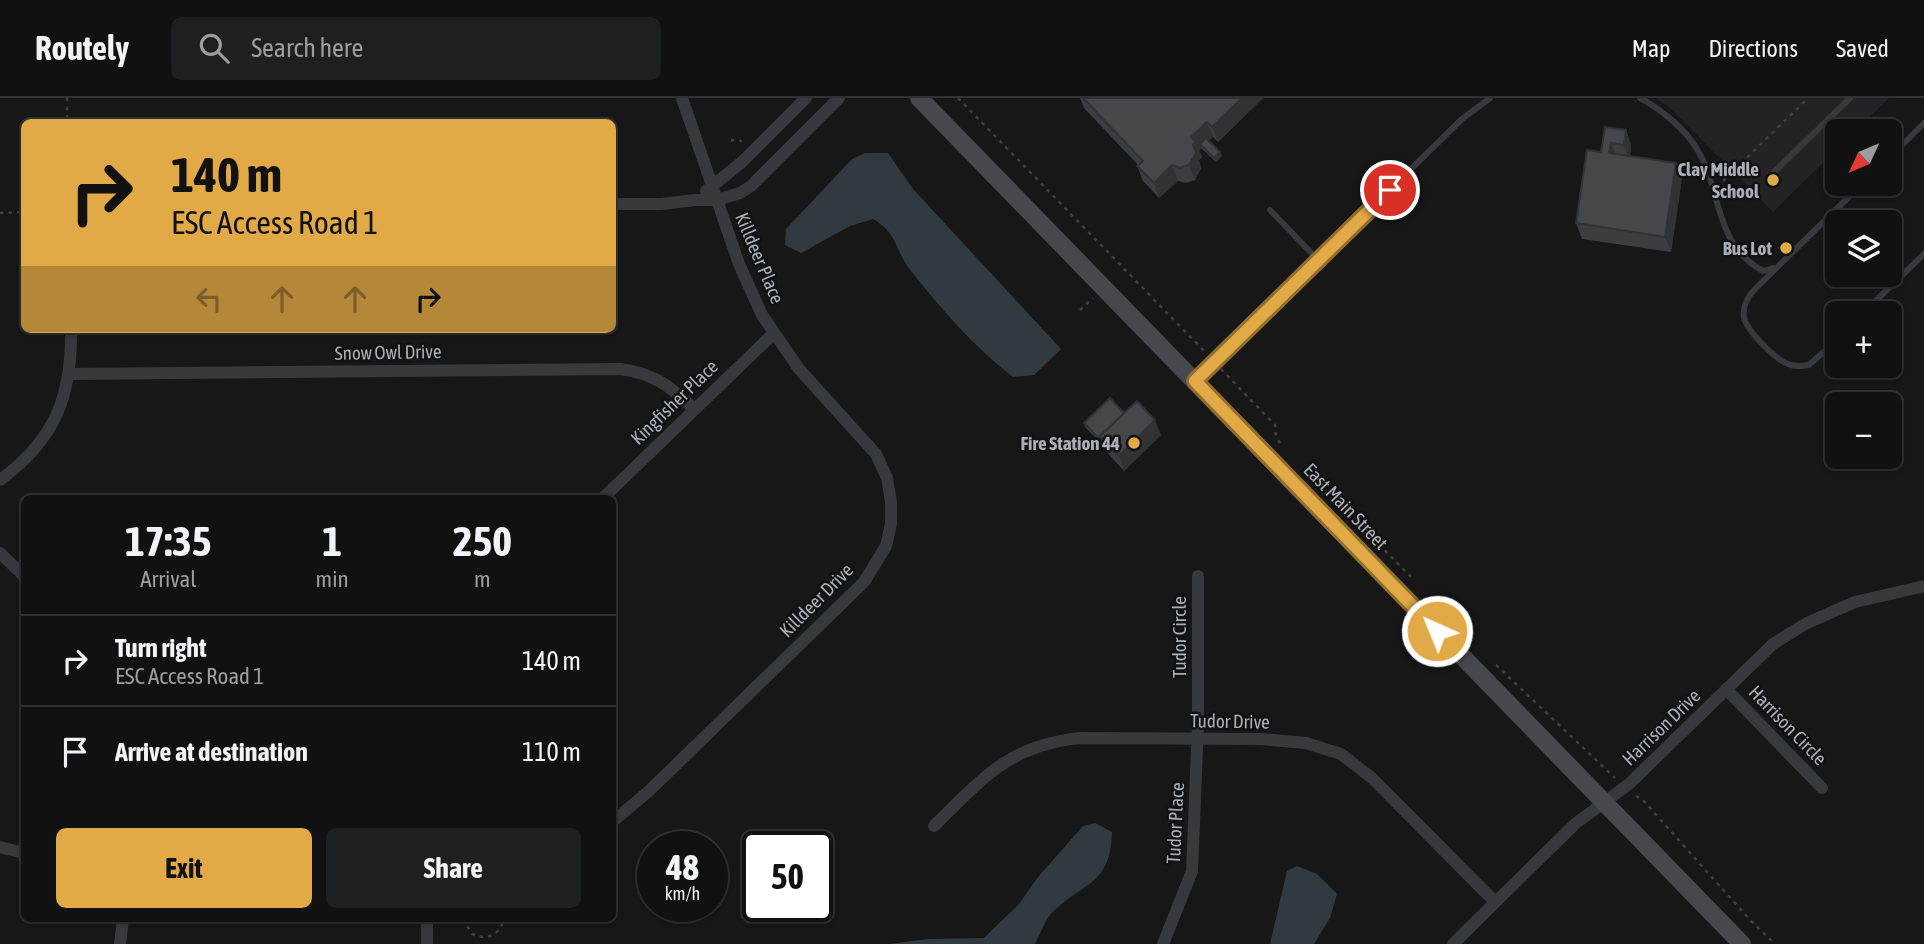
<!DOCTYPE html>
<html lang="en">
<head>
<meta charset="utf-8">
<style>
	:root { --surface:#111112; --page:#1e1f20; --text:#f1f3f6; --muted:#9c9d9f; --line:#303132; --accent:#e1aa46 }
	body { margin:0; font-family:"Asap Condensed",sans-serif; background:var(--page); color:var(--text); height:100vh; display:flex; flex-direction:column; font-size:26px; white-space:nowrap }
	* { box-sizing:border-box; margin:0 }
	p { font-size:23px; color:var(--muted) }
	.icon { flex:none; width:38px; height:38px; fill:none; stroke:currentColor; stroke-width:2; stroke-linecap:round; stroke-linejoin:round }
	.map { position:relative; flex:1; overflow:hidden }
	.side { position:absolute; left:21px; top:397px; width:595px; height:427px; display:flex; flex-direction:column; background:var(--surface); border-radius:10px; box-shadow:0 2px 5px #0004,0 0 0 2px var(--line) }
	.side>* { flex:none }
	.hud { position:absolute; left:21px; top:21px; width:595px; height:214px; border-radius:10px; box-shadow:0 2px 5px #0004,0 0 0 2px var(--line); background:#e1aa46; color:#111; overflow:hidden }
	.needle { width:46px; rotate:226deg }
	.fabs { position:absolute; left:1825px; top:21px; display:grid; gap:14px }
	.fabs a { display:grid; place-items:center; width:77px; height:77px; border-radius:10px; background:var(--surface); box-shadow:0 2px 5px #0004,0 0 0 2px var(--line); font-size:35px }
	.speed { position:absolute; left:637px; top:733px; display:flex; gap:14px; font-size:35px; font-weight:700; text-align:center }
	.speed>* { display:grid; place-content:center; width:91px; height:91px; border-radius:50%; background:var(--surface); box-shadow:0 2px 5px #0004,0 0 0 2px var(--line); line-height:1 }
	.speed small { font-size:18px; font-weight:400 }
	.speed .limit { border:4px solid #111; border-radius:10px; background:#fff; color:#111 }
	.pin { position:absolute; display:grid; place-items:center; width:60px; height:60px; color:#fff; margin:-30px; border:4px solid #fff; border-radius:50%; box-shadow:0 2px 7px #0007 }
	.me { position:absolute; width:77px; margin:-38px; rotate:316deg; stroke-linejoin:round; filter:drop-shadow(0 0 5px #0008) }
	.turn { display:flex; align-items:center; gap:24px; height:147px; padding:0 35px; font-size:32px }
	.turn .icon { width:91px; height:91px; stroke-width:2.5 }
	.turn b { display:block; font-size:49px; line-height:60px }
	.lanes { display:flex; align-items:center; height:66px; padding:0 35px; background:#0003; justify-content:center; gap:35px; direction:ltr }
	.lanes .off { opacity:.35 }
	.eta { display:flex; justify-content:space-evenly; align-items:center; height:119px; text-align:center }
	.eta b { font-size:42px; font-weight:700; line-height:49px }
	.cta { display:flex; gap:14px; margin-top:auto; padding:14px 35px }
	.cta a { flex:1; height:80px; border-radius:10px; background:var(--accent); color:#111; font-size:28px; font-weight:700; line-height:80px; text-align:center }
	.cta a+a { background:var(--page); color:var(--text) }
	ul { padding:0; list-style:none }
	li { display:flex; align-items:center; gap:21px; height:91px; padding:0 35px; border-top:2px solid var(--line) }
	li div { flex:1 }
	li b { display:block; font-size:26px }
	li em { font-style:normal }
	header { display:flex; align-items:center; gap:42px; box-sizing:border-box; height:98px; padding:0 35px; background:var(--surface); border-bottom:2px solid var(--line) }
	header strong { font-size:33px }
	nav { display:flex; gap:38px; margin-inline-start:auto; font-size:24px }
	.search { width:490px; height:63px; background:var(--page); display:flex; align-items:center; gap:18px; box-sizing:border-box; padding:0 24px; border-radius:10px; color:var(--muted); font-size:26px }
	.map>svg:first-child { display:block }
	.built { fill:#232325 }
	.water { fill:#313a40 }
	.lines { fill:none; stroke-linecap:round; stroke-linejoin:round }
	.path { stroke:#3e4044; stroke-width:2.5; stroke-dasharray:3.5 5; stroke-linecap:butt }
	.service { stroke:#38393d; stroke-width:6 }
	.minor { stroke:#38393d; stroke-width:12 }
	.secondary { stroke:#46484d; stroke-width:18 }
	.wall { fill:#3c3d40 }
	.shaded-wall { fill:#313234 }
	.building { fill:#46474b; stroke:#313234; stroke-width:2 }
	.route-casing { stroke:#926e2e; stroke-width:18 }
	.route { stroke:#e1aa46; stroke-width:12 }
	.poi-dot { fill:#e1aa46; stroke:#121213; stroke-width:2.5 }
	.labels { text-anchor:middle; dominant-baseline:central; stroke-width:5; stroke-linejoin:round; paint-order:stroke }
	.poi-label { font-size:19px; font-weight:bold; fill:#aaaeb7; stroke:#121213; text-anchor:end }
	.street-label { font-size:19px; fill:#aaaeb7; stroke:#121213 }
</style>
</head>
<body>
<header>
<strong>Routely</strong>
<div class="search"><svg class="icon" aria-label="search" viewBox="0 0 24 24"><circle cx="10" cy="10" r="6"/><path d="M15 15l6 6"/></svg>Search here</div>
<nav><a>Map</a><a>Directions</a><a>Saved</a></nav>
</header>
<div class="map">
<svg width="1924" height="846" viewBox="0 0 1924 846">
	<rect width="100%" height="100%" fill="#171718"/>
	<polygon class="built" points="1656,0 1889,0 1855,33 1838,33 1837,51 1773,114 1670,10"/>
	<g class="water">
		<path d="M865,55H888L913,91L1061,251L1034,277L1013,279C975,250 941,211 911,173C895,153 898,135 873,121L850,128L801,155L785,147L786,131L852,61Z"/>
		<path d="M1095,725L1112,734C1111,789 1081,784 1050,817C1044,824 1040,837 1035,846H889L928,841L984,840L1019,806L1038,779L1083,728Z"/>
		<polygon points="1297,768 1317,776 1337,796 1330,820 1314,846 1270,846 1287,773"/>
	</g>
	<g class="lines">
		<g class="path">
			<polyline points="67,0 67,24"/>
			<polyline points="958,0 1207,256"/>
			<polyline points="731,42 742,43"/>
			<polyline points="1723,83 1808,0"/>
			<polyline points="0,115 24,114"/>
			<polyline points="1080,212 1093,200"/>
			<polyline points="1221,271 1275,327 1276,338 1281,347"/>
			<polyline points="1337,404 1411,479"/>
			<polyline points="1496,567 1615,680"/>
			<polyline points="1636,698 1642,701 1751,823 1775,846"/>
			<path d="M463,821L472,836C487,843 500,837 504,821"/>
		</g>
		<g class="service">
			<path d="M1640,0C1661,11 1685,31 1697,51C1722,91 1713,146 1763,173L1773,170"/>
			<polyline points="1890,59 1924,25"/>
			<polyline points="1770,78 1850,0"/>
			<polyline points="1270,112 1318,162"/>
			<polyline points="1863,215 1924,156"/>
			<path d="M1838,241L1809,267C1801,268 1795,269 1788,266C1775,261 1746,232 1744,219C1742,207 1748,198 1756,190L1862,86"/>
			<polyline points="1196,282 1462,21 1490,0"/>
		</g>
		<g class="minor">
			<polyline points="706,93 742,64 806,0"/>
			<polyline points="612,106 661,106 695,102 717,102 740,95 751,88 839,0"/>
			<path d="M69,276L621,271C655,276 670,288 694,311"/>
			<path d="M0,382C55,342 72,298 71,231"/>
			<polyline points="602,401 774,235"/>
			<polyline points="0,455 24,478"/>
			<polyline points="1726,591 1822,690"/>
			<polyline points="612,724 649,693 864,484 886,448 891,426 891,404 887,380 876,356 799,271 762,217 739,166 682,0"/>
			<path d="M934,728C982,681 1009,647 1080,640L1260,641L1306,645L1341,656L1372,680L1494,803"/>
			<polyline points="0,749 24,755"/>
			<polyline points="120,846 123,821"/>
			<polyline points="427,846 427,821"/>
			<polyline points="1163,846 1192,773 1198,627 1198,478"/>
			<polyline points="1453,846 1575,726 1629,686 1773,546 1807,525 1855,504 1924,488"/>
		</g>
		<polyline class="secondary" points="919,0 1742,846"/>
	</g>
	<g class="wall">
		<polygon points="1080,0 1263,0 1218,44 1213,39 1209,42 1220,54 1222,58 1216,64 1201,50 1199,52 1202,59 1199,62 1201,70 1195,82 1186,85 1178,83 1159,100 1143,83 1137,68 1138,67 1084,10"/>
		<polygon points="1605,29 1626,32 1631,47 1630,58 1682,80 1671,154 1582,141 1576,125 1601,54"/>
		<polygon points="1125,315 1161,337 1124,373 1106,353 1104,348 1085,329 1084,325"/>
	</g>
	<g class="shaded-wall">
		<polygon points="1242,0 1263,0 1218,44 1212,29"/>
		<polygon points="1207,24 1213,39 1203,48 1200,46 1201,50 1199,52 1202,59 1199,62 1201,70 1195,82 1189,67 1193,47 1191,39"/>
		<polygon points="1626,32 1631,47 1629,62 1624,47"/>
		<polygon points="1611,45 1616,60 1609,55"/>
		<polygon points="1220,54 1222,58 1216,64 1214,60"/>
		<polygon points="1676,65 1682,80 1671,154 1665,139"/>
		<polygon points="1172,67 1178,83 1159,100 1154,85"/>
		<polygon points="1155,322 1161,337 1124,373 1119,358"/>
	</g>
	<g class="building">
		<polygon points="1083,0 1242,0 1212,29 1207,24 1191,39 1196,44 1193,47 1196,55 1189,67 1180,70 1172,67 1154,85 1137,68 1143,63"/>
		<polygon points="1605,29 1626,32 1624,47 1611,45 1609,55 1676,65 1665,139 1576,125 1587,52 1601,54"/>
		<polygon points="1206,40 1220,54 1214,60 1200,46"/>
		<polygon points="1110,300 1124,315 1100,338 1102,344 1084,325"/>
		<polygon points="1137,303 1155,322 1119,358 1100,338"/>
	</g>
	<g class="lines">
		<g class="route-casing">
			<polyline id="route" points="1390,92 1195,283 1437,533"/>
		</g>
		<use href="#route" class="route"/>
	</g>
	<g class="poi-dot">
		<circle cx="1773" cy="82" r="7"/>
		<circle cx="1786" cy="150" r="7"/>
		<circle cx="1134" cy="345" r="7"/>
	</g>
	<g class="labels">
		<g class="poi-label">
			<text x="1759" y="71">Clay Middle<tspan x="1759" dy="22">School</tspan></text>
			<text x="1772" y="150">Bus Lot</text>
			<text x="1120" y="345">Fire Station 44</text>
		</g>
		<g class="street-label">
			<text transform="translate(760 160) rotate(67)">Killdeer Place</text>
			<text transform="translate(388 254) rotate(-1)">Snow Owl Drive</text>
			<text transform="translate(674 304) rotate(-44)">Kingfisher Place</text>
			<text transform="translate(1346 408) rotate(46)">East Main Street</text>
			<text transform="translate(816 502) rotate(-45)">Killdeer Drive</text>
			<text transform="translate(1179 539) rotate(-90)">Tudor Circle</text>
			<text transform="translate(1230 623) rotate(1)">Tudor Drive</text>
			<text transform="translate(1788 627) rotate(46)">Harrison Circle</text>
			<text transform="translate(1661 629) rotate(-44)">Harrison Drive</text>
			<text transform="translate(1175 725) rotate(-87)">Tudor Place</text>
		</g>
	</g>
</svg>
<div class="fabs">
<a><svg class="needle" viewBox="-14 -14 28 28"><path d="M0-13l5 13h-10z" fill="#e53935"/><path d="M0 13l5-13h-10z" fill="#9c9d9f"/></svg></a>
<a><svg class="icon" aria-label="layers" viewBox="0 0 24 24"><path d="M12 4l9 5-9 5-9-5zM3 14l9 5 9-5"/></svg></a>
<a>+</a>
<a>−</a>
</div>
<div class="speed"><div>48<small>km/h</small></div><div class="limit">50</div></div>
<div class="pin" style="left:1390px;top:92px;background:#d93025"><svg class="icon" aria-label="arrive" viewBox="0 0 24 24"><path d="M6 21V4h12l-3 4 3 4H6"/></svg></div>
<svg class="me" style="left:1437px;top:533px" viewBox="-20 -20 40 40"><circle r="17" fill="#e1aa46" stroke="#fff" stroke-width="3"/><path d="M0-11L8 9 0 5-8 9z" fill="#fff"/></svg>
<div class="hud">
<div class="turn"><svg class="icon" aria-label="right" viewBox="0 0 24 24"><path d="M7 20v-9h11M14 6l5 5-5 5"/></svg><div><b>140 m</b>ESC Access Road 1</div></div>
<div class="lanes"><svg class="icon off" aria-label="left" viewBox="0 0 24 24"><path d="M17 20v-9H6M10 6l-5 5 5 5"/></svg><svg class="icon off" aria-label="ahead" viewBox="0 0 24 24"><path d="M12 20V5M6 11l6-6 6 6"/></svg><svg class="icon off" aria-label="ahead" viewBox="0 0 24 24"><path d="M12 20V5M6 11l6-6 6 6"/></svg><svg class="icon" aria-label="right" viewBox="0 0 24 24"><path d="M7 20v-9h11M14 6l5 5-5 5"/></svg></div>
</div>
<section class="side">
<div class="eta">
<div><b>17:35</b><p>Arrival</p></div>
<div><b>1</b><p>min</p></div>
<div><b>250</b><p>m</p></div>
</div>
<ul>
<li><svg class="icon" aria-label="right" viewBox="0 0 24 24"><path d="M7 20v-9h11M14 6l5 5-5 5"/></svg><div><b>Turn right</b><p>ESC Access Road 1</p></div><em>140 m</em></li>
<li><svg class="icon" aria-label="arrive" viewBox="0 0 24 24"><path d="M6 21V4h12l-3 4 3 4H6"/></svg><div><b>Arrive at destination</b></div><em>110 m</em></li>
</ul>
<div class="cta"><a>Exit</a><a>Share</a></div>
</section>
</div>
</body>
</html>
